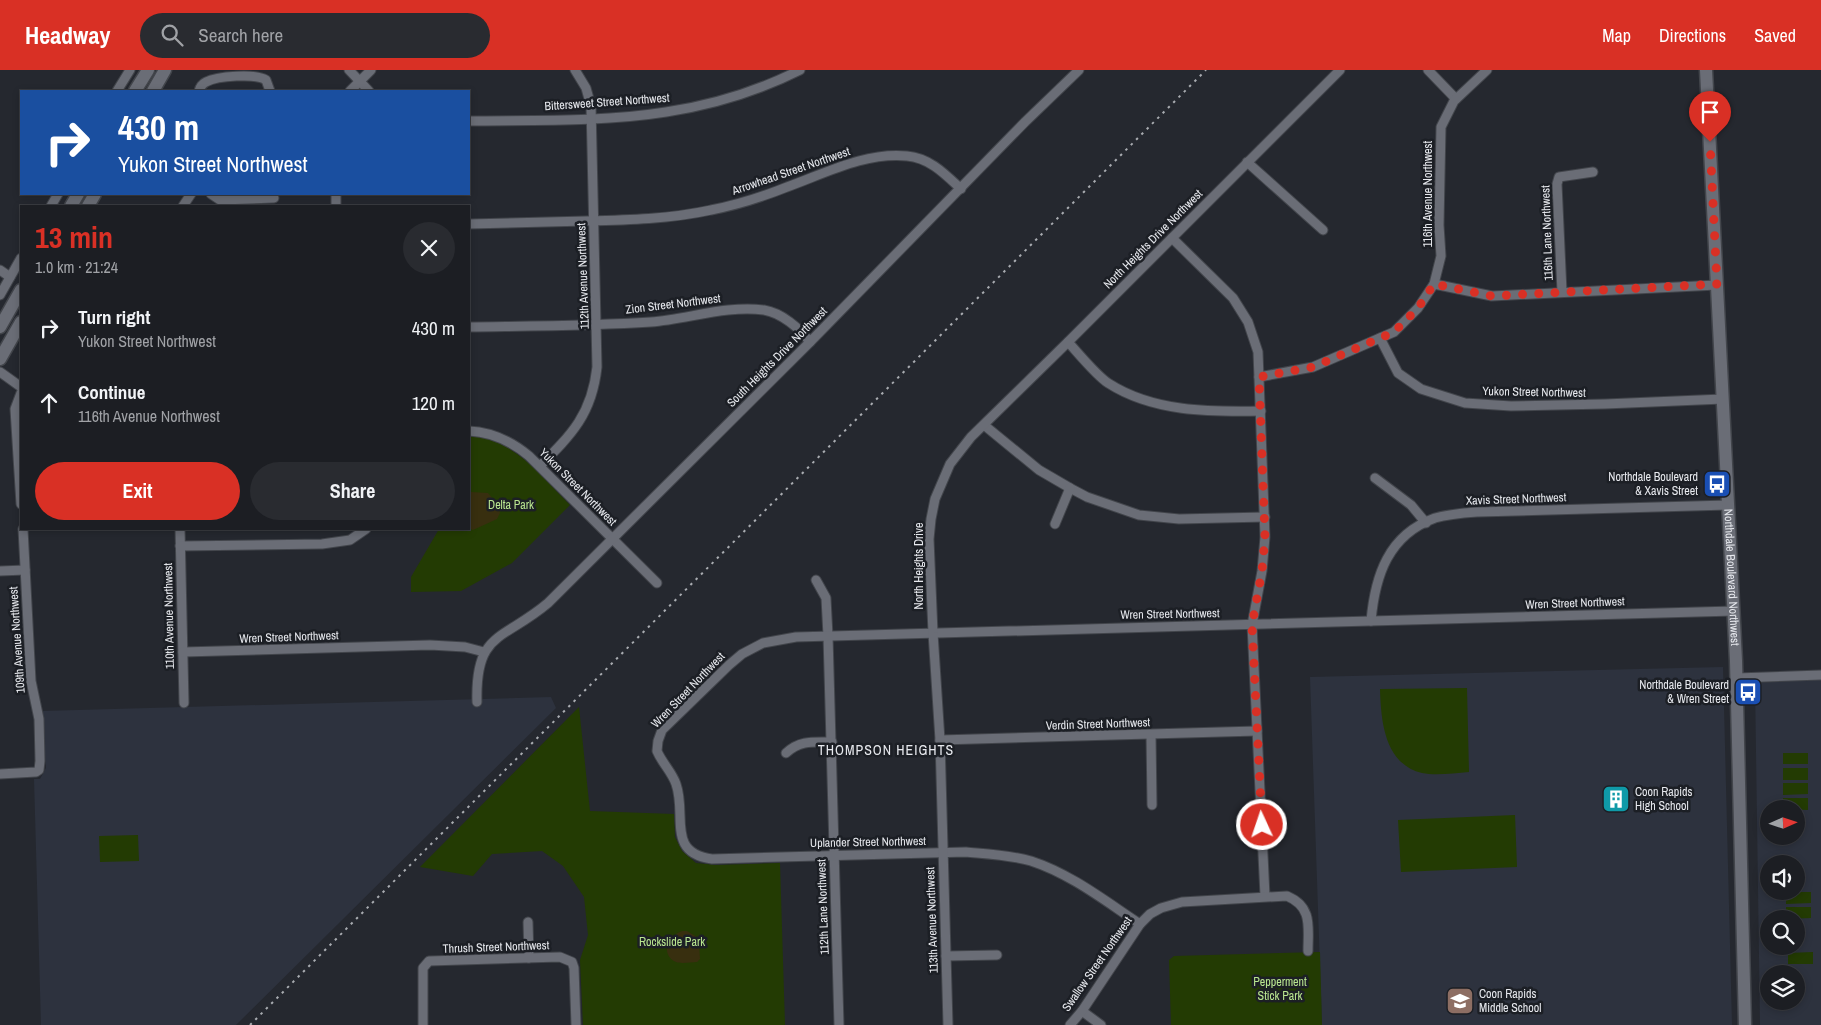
<!DOCTYPE html>
<html lang="en">
<head>
<meta charset="utf-8">
<style>
	:root { --surface:#1c1e23; --page:#292b30; --text:#f1f3f6; --muted:#a0a2a6; --line:#3a3c41; --accent:#d93025 }
	body { margin:0; font-family:"Archivo Narrow",sans-serif; background:var(--page); color:var(--text); height:100vh; display:flex; flex-direction:column; font-size:19px; white-space:nowrap }
	* { box-sizing:border-box; margin:0 }
	p { font-size:16px; color:var(--muted) }
	.icon { flex:none; width:28px; height:28px; fill:none; stroke:currentColor; stroke-width:2; stroke-linecap:round; stroke-linejoin:round }
	.map { position:relative; flex:1; overflow:hidden }
	.drawer { position:absolute; left:20px; top:135px; width:450px; height:325px; display:flex; flex-direction:column; background:var(--surface); border-radius:0px; box-shadow:0 2px 8px #0003,0 0 0 1px var(--line) }
	.drawer>* { flex:none }
	.banner { position:absolute; left:20px; top:20px; width:450px; height:105px; border-radius:0px; box-shadow:0 2px 8px #0003,0 0 0 1px var(--line); background:#1a4fa0; color:#fff; overflow:hidden }
	.needle { width:32px; rotate:87deg }
	.controls { position:absolute; left:1760px; top:730px; display:grid; gap:10px }
	.controls a { display:grid; place-items:center; width:45px; height:45px; border-radius:50%; background:var(--surface); box-shadow:0 2px 8px #0003,0 0 0 1px var(--line); font-size:25px }
	.pin { position:absolute; display:grid; place-items:center; width:42px; height:42px; color:#fff; margin:-51px -21px; border-radius:50% 50% 50% 0; rotate:-45deg; box-shadow:0 0 5px #0007 }
	.pin .icon { rotate:45deg }
	.me { position:absolute; width:55px; margin:-28px; rotate:357deg; stroke-linejoin:round; filter:drop-shadow(0 0 4px #0008) }
	.turn { display:flex; align-items:center; gap:18px; height:105px; padding:0 15px; font-size:22px }
	.turn .icon { width:65px; height:65px; stroke-width:2.5 }
	.turn b { display:block; font-size:35px; line-height:42px }
	.round { display:grid; place-items:center; flex:none; width:52px; height:52px; border-radius:26px; background:var(--page) }
	.overview { display:flex; align-items:center; justify-content:space-between; height:85px; padding:0 15px }
	h1 { font-size:30px; font-weight:800; line-height:38px; color:var(--accent) }
	.button { display:flex; gap:10px; margin-top:auto; padding:10px 15px }
	.button a { flex:1; height:58px; border-radius:30px; background:var(--accent); color:#fff; font-size:20px; font-weight:800; line-height:58px; text-align:center }
	.button a+a { background:var(--page); color:var(--text) }
	ul { padding:0; list-style:none }
	li { display:flex; align-items:center; gap:15px; height:75px; padding:0 15px }
	li div { flex:1 }
	li b { display:block; font-size:19px }
	li em { font-style:normal }
	header { display:flex; align-items:center; gap:30px; box-sizing:border-box; height:70px; padding:0 25px; background:var(--accent); color:#fff }
	header strong { font-size:24px }
	nav { display:flex; gap:28px; margin-inline-start:auto; font-size:18px }
	.search { width:350px; height:45px; background:var(--page); display:flex; align-items:center; gap:12px; box-sizing:border-box; padding:0 18px; border-radius:28px; color:var(--muted); font-size:19px }
	.map>svg:first-child { display:block }
	.built { fill:#2d323e; fill-rule:evenodd }
	.green { fill:#233b03 }
	.sand { fill:#382f0f }
	.lines { fill:none; stroke-linecap:round; stroke-linejoin:round }
	.street-casing { stroke:#42454b; stroke-width:11 }
	.secondary-casing { stroke:#42454b; stroke-width:15 }
	.street { stroke:#6a6d76; stroke-width:9 }
	.secondary { stroke:#6a6d76; stroke-width:12 }
	.rail { stroke:#a9acb1; stroke-width:2; stroke-dasharray:2.5 5; stroke-linecap:butt }
	.route { stroke:#d93025; stroke-width:9; stroke-dasharray:0 16.2 }
	.labels { text-anchor:middle; dominant-baseline:central; stroke-width:5; stroke-linejoin:round; paint-order:stroke }
	.street-label { font-size:12px; fill:#e7e9ee; stroke:#1c1f25 }
	.poi-label { font-size:12px; fill:#e7e9ee; stroke:#1c1f25; text-anchor:end }
	.park-label { font-size:12px; fill:#b9e690; stroke:#1c1f25 }
	.neighbourhood-label { font-size:14px; letter-spacing:1px; fill:#e7e9ee; stroke:#1c1f25 }
</style>
</head>
<body>
<header>
<strong>Headway</strong>
<div class="search"><svg class="icon" aria-label="search" viewBox="0 0 24 24"><circle cx="10" cy="10" r="6"/><path d="M15 15l6 6"/></svg>Search here</div>
<nav><a>Map</a><a>Directions</a><a>Saved</a></nav>
</header>
<div class="map">
<svg width="1821" height="955" viewBox="0 0 1821 955">
	<rect width="100%" height="100%" fill="#25282f"/>
	<g class="built">
		<polygon points="1723,597 1732,955 1322,955 1310,607"/>
		<path d="M1821,609V955H1760L1755,613ZM1769,739H1796V766H1769ZM1769,794H1796V821H1769ZM1769,849H1796V876H1769ZM1769,904H1796V931H1769Z"/>
		<polygon points="551,627 556,638 236,955 41,955 34,709 40,709 46,698 42,641"/>
	</g>
	<g class="green">
		<path d="M469,366C514,368 541,406 570,435L512,493L461,521L411,522V507L439,459H469Z"/>
		<path d="M1467,618L1469,702C1454,703 1436,706 1422,703C1384,694 1381,650 1380,619Z"/>
		<polygon points="579,637 590,741 674,744 675,767 682,781 696,793 716,795 780,793 785,955 583,955 580,890 588,865 584,827 563,796 542,781 492,784 473,806 420,797"/>
		<rect x="1783" y="683" width="25" height="11"/>
		<rect x="1783" y="698" width="25" height="12"/>
		<polygon points="1783,713 1808,713 1808,724 1783,725"/>
		<polygon points="1808,728 1808,740 1783,739 1783,728"/>
		<polygon points="1515,745 1517,797 1401,802 1398,750"/>
		<polygon points="138,765 139,791 100,792 99,766"/>
		<polygon points="1786,822 1811,822 1811,833 1786,834"/>
		<polygon points="1786,837 1811,837 1811,848 1786,849"/>
		<polygon points="1320,882 1322,955 1171,955 1169,890 1174,886"/>
		<polygon points="1813,882 1813,894 1788,894 1788,883"/>
	</g>
	<g class="sand">
		<polygon points="471,422 488,423 498,435 500,443 497,449 473,460 469,458 469,425"/>
		<path d="M682,861H687L697,867L699,873L700,889L697,892C691,892 682,894 676,892C659,884 669,865 682,861Z"/>
	</g>
	<g class="lines">
		<g class="street-casing">
			<g id="street">
				<polyline points="349,0 369,21"/>
				<polyline points="1428,0 1456,29"/>
				<polyline points="117,21 130,0"/>
				<path d="M199,21C200,17 202,14 206,12C217,6 256,3 266,10L270,21"/>
				<polyline points="350,21 371,0"/>
				<path d="M469,51C533,50 603,52 666,42C713,35 758,21 800,0"/>
				<polyline points="1247,92 1323,160"/>
				<polyline points="211,124 220,130 274,128"/>
				<polyline points="336,124 336,136"/>
				<polyline points="51,136 58,124"/>
				<polyline points="183,136 191,124"/>
				<path d="M469,154C508,153 547,152 586,151C628,150 670,149 711,140C737,135 762,127 787,117C826,103 865,82 907,86C930,88 945,104 961,119"/>
				<polyline points="1172,168 1233,228 1248,252 1258,282 1265,467 1262,501 1252,555 1265,826"/>
				<polyline points="0,200 10,207"/>
				<polyline points="1434,214 1492,226 1717,215"/>
				<polyline points="1562,222 1557,114 1559,107 1593,102"/>
				<polyline points="0,225 21,188"/>
				<path d="M469,257C529,256 590,256 651,252C688,249 727,235 764,240C782,243 799,258 810,272"/>
				<polyline points="1380,268 1398,303 1421,319 1465,333 1511,336 1605,334 1723,329"/>
				<path d="M1068,272C1079,284 1096,305 1108,313C1153,342 1209,342 1261,341"/>
				<polyline points="0,302 21,317"/>
				<polyline points="1259,307 1313,297 1380,268 1394,262 1418,238 1434,214 1441,186 1439,155 1441,57 1454,31 1487,0"/>
				<polyline points="21,323 15,339 21,434"/>
				<polyline points="984,355 1039,400 1070,418 1087,427 1139,445 1179,449 1265,447"/>
				<path d="M469,361C492,362 511,371 529,386L657,513"/>
				<path d="M540,396C572,364 592,344 597,297L591,36L586,18L575,0"/>
				<polyline points="1375,408 1411,435 1426,453"/>
				<polyline points="1055,454 1070,418"/>
				<polyline points="180,459 184,633"/>
				<polyline points="180,476 322,474 350,470 366,459"/>
				<polyline points="0,501 25,500"/>
				<polyline points="816,510 826,528 828,566 839,955"/>
				<path d="M1371,551C1375,506 1388,465 1435,448C1449,444 1464,443 1478,442L1728,435"/>
				<polyline points="183,582 430,575 465,577 484,582"/>
				<polyline points="1737,608 1821,605"/>
				<path d="M477,632C475,561 503,571 548,533L810,272L1025,52L1079,0"/>
				<polyline points="1151,665 1152,735"/>
				<polyline points="940,670 1257,661"/>
				<path d="M786,683C800,670 813,672 832,672"/>
				<polyline points="0,704 36,702 39,700 40,691 39,649 31,611 23,459"/>
				<polyline points="528,852 529,888"/>
				<path d="M1140,854C1105,831 1071,804 1031,791C1010,785 988,784 966,782L712,789C666,783 687,745 676,714C672,702 662,693 657,681L658,671L662,660L729,595L742,584L763,573L796,567L1734,541"/>
				<polyline points="946,886 997,885"/>
				<polyline points="1082,941 1101,955"/>
				<polyline points="423,955 423,898 429,891 560,887 572,892 574,898 576,955"/>
				<polyline points="948,955 940,670 933,563 929,469 931,449 935,429 950,394 971,367 1068,272 1340,0"/>
				<path d="M1070,955L1082,941L1140,854L1150,844L1161,838L1182,832L1287,826C1313,837 1308,857 1308,881"/>
			</g>
		</g>
		<g class="secondary-casing">
			<g id="secondary">
				<path id="s1" d="M1706,0L1736,591L1745,955"/>
				<polyline points="135,21 148,0"/>
				<polyline points="153,21 165,0"/>
				<polyline points="71,136 78,124"/>
				<polyline points="88,136 95,124"/>
				<polyline points="0,257 21,220"/>
				<polyline points="0,289 21,252"/>
			</g>
		</g>
		<use href="#street" class="street"/>
		<use href="#secondary" class="secondary"/>
		<polyline class="rail" points="250,955 1206,0"/>
	</g>
	<g class="lines">
		<polyline class="route" points="1262,755 1252,555 1262,501 1265,467 1259,307 1313,297 1394,262 1418,238 1434,214 1492,226 1717,214 1710,72"/>
	</g>
	<defs>
		<g id="bus-square" transform="scale(1.4375)"><rect x="-9" y="-9" width="18" height="18" rx="4" fill="#1a4fb4" stroke="#1c1f25"/><path d="M-5-6H5V4H4V6H2V4H-2V6H-4V4H-5ZM-3.5-4V0h7V-4ZM-3.5 1.2v1.5H-2V1.2ZM2 1.2v1.5H3.5V1.2Z" fill="#fff"/></g>
		<g id="building-square" transform="scale(1.4375)"><rect x="-9" y="-9" width="18" height="18" rx="4" fill="#0f9aa8" stroke="#1c1f25"/><path d="M-4-6H4V6H1V3H-1V6H-4ZM-2.5-4.3h1.7v1.8h-1.7ZM.8-4.3h1.7v1.8H.8ZM-2.5-1h1.7V.8h-1.7ZM.8-1h1.7V.8H.8Z" fill="#fff"/></g>
		<g id="school-square" transform="scale(1.4375)"><rect x="-9" y="-9" width="18" height="18" rx="4" fill="#8d6e63" stroke="#1c1f25"/><path d="M0-5L7-2L0 1L-7-2ZM-4 1L0 2.5L4 1V4Q0 6-4 4Z" fill="#fff"/></g>
	</defs>
	<g fill-rule="evenodd">
		<use href="#bus-square" x="1717" y="414"/>
		<use href="#bus-square" x="1748" y="622"/>
		<use href="#building-square" x="1616" y="729"/>
		<use href="#school-square" x="1460" y="931"/>
	</g>
	<g class="labels">
		<g class="street-label">
			<text transform="translate(607 32) rotate(-4)">Bittersweet Street Northwest</text>
			<text transform="translate(791 101) rotate(-19)">Arrowhead Street Northwest</text>
			<text transform="translate(1428 124) rotate(-90)">116th Avenue Northwest</text>
			<text transform="translate(1547 163) rotate(-92)">116th Lane Northwest</text>
			<text transform="translate(1153 169) rotate(-45)">North Heights Drive Northwest</text>
			<text transform="translate(583 206) rotate(-92)">112th Avenue Northwest</text>
			<text transform="translate(673 234) rotate(-7)">Zion Street Northwest</text>
			<text transform="translate(777 287) rotate(-45)">South Heights Drive Northwest</text>
			<text transform="translate(1534 322) rotate(1)">Yukon Street Northwest</text>
			<text transform="translate(578 417) rotate(45)">Yukon Street Northwest</text>
			<text transform="translate(1516 429) rotate(-2)">Xavis Street Northwest</text>
			<text transform="translate(919 496) rotate(-90)">North Heights Drive</text>
			<text stroke="none"><textPath href="#s1" startOffset="508">Northdale Boulevard Northwest</textPath></text>
			<text transform="translate(1575 533) rotate(-2)">Wren Street Northwest</text>
			<text transform="translate(1170 544) rotate(-1)">Wren Street Northwest</text>
			<text transform="translate(169 546) rotate(-91)">110th Avenue Northwest</text>
			<text transform="translate(289 567) rotate(-2)">Wren Street Northwest</text>
			<text transform="translate(17 570) rotate(-94)">109th Avenue Northwest</text>
			<text transform="translate(688 620) rotate(-46)">Wren Street Northwest</text>
			<text transform="translate(1098 654) rotate(-2)">Verdin Street Northwest</text>
			<text transform="translate(868 772) rotate(-1)">Uplander Street Northwest</text>
			<text transform="translate(823 837) rotate(-92)">112th Lane Northwest</text>
			<text transform="translate(932 850) rotate(-92)">113th Avenue Northwest</text>
			<text transform="translate(496 877) rotate(-2)">Thrush Street Northwest</text>
			<text transform="translate(1097 894) rotate(-55)">Swallow Street Northwest</text>
		</g>
		<g class="poi-label">
			<text x="1698" y="407">Northdale Boulevard<tspan x="1698" dy="14">&amp; Xavis Street</tspan></text>
			<text x="1729" y="615">Northdale Boulevard<tspan x="1729" dy="14">&amp; Wren Street</tspan></text>
			<text x="1635" y="722" text-anchor="start">Coon Rapids<tspan x="1635" dy="14">High School</tspan></text>
			<text x="1479" y="924" text-anchor="start">Coon Rapids<tspan x="1479" dy="14">Middle School</tspan></text>
		</g>
		<g class="park-label">
			<text x="511" y="435">Delta Park</text>
			<text x="672" y="872">Rockslide Park</text>
			<text x="1280" y="912">Pepperment<tspan x="1280" dy="14">Stick Park</tspan></text>
		</g>
		<g class="neighbourhood-label">
			<text x="886" y="680">THOMPSON HEIGHTS</text>
		</g>
	</g>
</svg>
<div class="controls">
<a><svg class="needle" viewBox="-14 -14 28 28"><path d="M0-13l5 13h-10z" fill="#e53935"/><path d="M0 13l5-13h-10z" fill="#a0a2a6"/></svg></a>
<a><svg class="icon" aria-label="sound" viewBox="0 0 24 24"><path d="M4 9h4l5-4v14l-5-4H4zM17 9q2 3 0 6"/></svg></a>
<a><svg class="icon" aria-label="search" viewBox="0 0 24 24"><circle cx="10" cy="10" r="6"/><path d="M15 15l6 6"/></svg></a>
<a><svg class="icon" aria-label="layers" viewBox="0 0 24 24"><path d="M12 4l9 5-9 5-9-5zM3 14l9 5 9-5"/></svg></a>
</div>
<div class="pin" style="left:1710px;top:72px;background:#d93025"><svg class="icon" aria-label="arrive" viewBox="0 0 24 24"><path d="M6 21V4h12l-3 4 3 4H6"/></svg></div>
<svg class="me" style="left:1262px;top:755px" viewBox="-20 -20 40 40"><circle r="17" fill="#d93025" stroke="#fff" stroke-width="3"/><path d="M0-11L8 9 0 5-8 9z" fill="#fff"/></svg>
<div class="banner">
<div class="turn"><svg class="icon" aria-label="right" viewBox="0 0 24 24"><path d="M7 20v-9h11M14 6l5 5-5 5"/></svg><div><b>430 m</b>Yukon Street Northwest</div></div>
</div>
<section class="drawer">
<div class="overview"><div><h1>13 min</h1><p>1.0 km · 21:24</p></div><a class="round"><svg class="icon" aria-label="close" viewBox="0 0 24 24"><path d="M6 6l12 12M18 6L6 18"/></svg></a></div>
<ul>
<li><svg class="icon" aria-label="right" viewBox="0 0 24 24"><path d="M7 20v-9h11M14 6l5 5-5 5"/></svg><div><b>Turn right</b><p>Yukon Street Northwest</p></div><em>430 m</em></li>
<li><svg class="icon" aria-label="ahead" viewBox="0 0 24 24"><path d="M12 20V5M6 11l6-6 6 6"/></svg><div><b>Continue</b><p>116th Avenue Northwest</p></div><em>120 m</em></li>
</ul>
<div class="button"><a>Exit</a><a>Share</a></div>
</section>
</div>
</body>
</html>
